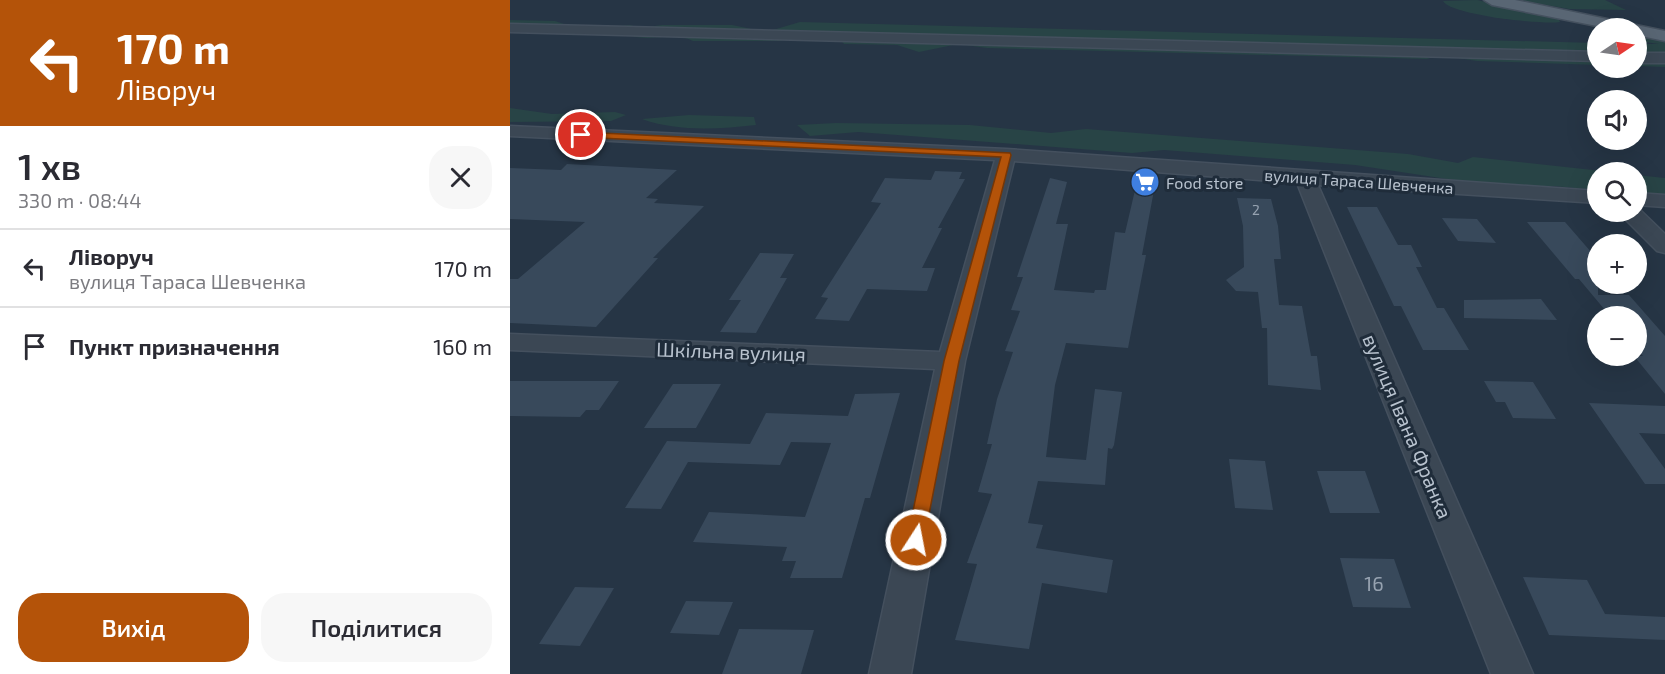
<!DOCTYPE html>
<html lang="uk">
<head>
<meta charset="utf-8">
<style>
	:root { --surface:#fff; --page:#f7f7f7; --text:#2b2b33; --muted:#7c7c81; --line:#e1e1e2; --accent:#b45309 }
	body { margin:0; font-family:"Exo 2",sans-serif; background:var(--page); color:var(--text); height:100vh; display:flex; flex-direction:column; font-size:22px; white-space:nowrap }
	* { box-sizing:border-box; margin:0 }
	p { font-size:20px; color:var(--muted) }
	.icon { flex:none; width:33px; height:33px; fill:none; stroke:currentColor; stroke-width:2; stroke-linecap:round; stroke-linejoin:round }
	.map { position:relative; flex:1; overflow:hidden }
	.drawer { display:flex; flex-direction:column; background:var(--surface); width:510px }
	.drawer>* { flex:none }
	.hud { background:#b45309; color:#fff; overflow:hidden }
	.needle { width:39px; rotate:77deg }
	.buttons { position:absolute; left:1077px; top:18px; display:grid; gap:12px }
	.buttons a { display:grid; place-items:center; width:60px; height:60px; border-radius:50%; background:var(--surface); box-shadow:0 6px 24px #0002; font-size:30px }
	.pin { position:absolute; display:grid; place-items:center; width:51px; height:51px; color:#fff; margin:-26px; border:3px solid #fff; border-radius:50%; box-shadow:0 2px 6px #0007 }
	.me { position:absolute; width:66px; margin:-33px; rotate:11deg; stroke-linejoin:round; filter:drop-shadow(0 0 4px #0008) }
	.turn { display:flex; align-items:center; gap:21px; height:126px; padding:0 18px; font-size:27px }
	.turn .icon { width:78px; height:78px; stroke-width:2.5 }
	.turn b { display:block; font-size:42px; line-height:51px }
	.round { display:grid; place-items:center; flex:none; width:63px; height:63px; border-radius:24px; background:var(--page) }
	.head { display:flex; align-items:center; justify-content:space-between; height:102px; padding:0 18px }
	h1 { font-size:36px; font-weight:600; line-height:45px }
	.cta { display:flex; gap:12px; margin-top:auto; padding:12px 18px }
	.cta a { flex:1; height:69px; border-radius:24px; background:var(--accent); color:#fff; font-size:24px; font-weight:600; line-height:69px; text-align:center }
	.cta a+a { background:var(--page); color:var(--text) }
	ul { padding:0; list-style:none }
	li { display:flex; align-items:center; gap:18px; height:78px; padding:0 18px; border-top:2px solid var(--line) }
	li div { flex:1 }
	li b { display:block; font-size:22px }
	li em { font-style:normal }
	main { display:flex; flex:1; min-height:0 }
	.map>svg:first-child { display:block }
	.green { fill:#284446 }
	.building { fill:#38495b }
	.lines { fill:none; stroke-linecap:round; stroke-linejoin:round }
	.street-casing { stroke:#44505e; stroke-width:3 }
	.primary-casing { stroke:#44505e; stroke-width:3 }
	.street { fill:#3b4754; fill-rule:evenodd }
	.primary { fill:#596674; fill-rule:evenodd }
	.route { fill:#b45309; stroke:#753606; stroke-width:1.5 }
	.labels { text-anchor:middle; dominant-baseline:central; stroke-width:6; stroke-linejoin:round; paint-order:stroke }
	.far-number-label { font-size:14px; fill:#96a2b0 }
	.far-street-label { font-size:16px; fill:#b8c2ce; stroke:#1f2c3a }
	.far-poi-label { font-size:16px; fill:#b8c2ce; stroke:#1f2c3a; text-anchor:start }
	.street-label { font-size:20px; fill:#b8c2ce; stroke:#1f2c3a }
	.near-number-label { font-size:20px; fill:#96a2b0 }
</style>
</head>
<body>
<main>
<section class="drawer">
<div class="hud">
<div class="turn"><svg class="icon" aria-label="left" viewBox="0 0 24 24"><path d="M17 20v-9H6M10 6l-5 5 5 5"/></svg><div><b>170 m</b>Ліворуч</div></div>
</div>
<div class="head"><div><h1>1 хв</h1><p>330 m · 08:44</p></div><a class="round"><svg class="icon" aria-label="close" viewBox="0 0 24 24"><path d="M6 6l12 12M18 6L6 18"/></svg></a></div>
<ul>
<li><svg class="icon" aria-label="left" viewBox="0 0 24 24"><path d="M17 20v-9H6M10 6l-5 5 5 5"/></svg><div><b>Ліворуч</b><p>вулиця Тараса Шевченка</p></div><em>170 m</em></li>
<li><svg class="icon" aria-label="arrive" viewBox="0 0 24 24"><path d="M6 21V4h12l-3 4 3 4H6"/></svg><div><b>Пункт призначення</b></div><em>160 m</em></li>
</ul>
<div class="cta"><a>Вихід</a><a>Поділитися</a></div>
</section>
<div class="map">
<svg width="1155" height="674" viewBox="0 0 1155 674">
	<rect width="100%" height="100%" fill="#263545"/>
	<g class="green">
		<path d="M967,0L1048,18L1050,22C1033,25 940,15 933,1Z"/>
		<polygon points="1008,0 1095,0 1116,10 1059,9"/>
		<path d="M0,20L45,21L66,28H93L120,25L130,28L152,25H222L256,32L290,22L1087,43L1088,65L967,61L929,55L917,59L477,48L448,44L409,52L387,45L334,44L326,34L310,33L269,41H183C163,31 143,42 122,36L0,31Z"/>
		<polygon points="1127,34 1155,42 1155,67 1127,66 1127,44 1149,44 1127,41"/>
		<polygon points="0,108 42,114 105,112 116,115 101,121 0,122"/>
		<path d="M179,115L244,117L246,125C209,129 167,132 132,119Z"/>
		<polygon points="326,123 460,125 541,133 576,129 898,154 948,163 963,157 1101,172 1088,172 1087,190 1044,186 996,188 845,165 654,150 622,153 348,132 300,136 287,125"/>
		<polygon points="1126,175 1155,178 1155,196 1127,193"/>
	</g>
	<g class="building">
		<polygon points="57,164 167,170 136,198 148,199 144,203 194,206 143,258 148,258 86,327 0,323 0,279 8,279 75,222 0,219 0,168 51,170"/>
		<polygon points="425,171 452,172 449,179 455,179 428,228 432,228 412,268 425,268 417,291 357,289 339,321 305,319 318,298 311,297 371,203 361,202 375,178 421,180"/>
		<polygon points="629,173 647,174 632,255 636,255 618,348 556,343 545,385 536,457 576,460 585,389 612,392 604,445 602,449 598,448 595,485 528,481 518,523 533,525 526,548 603,560 597,593 532,583 519,649 445,640 467,564 457,563 482,494 468,492 482,444 477,444 487,399 503,352 495,351 510,311 501,310 513,277 507,277 540,178 557,182 546,224 558,224 544,290 584,293 585,290 596,290 605,232 615,233"/>
		<polygon points="727,198 761,199 768,226 771,259 764,259 769,305 792,306 801,356 807,356 811,390 758,385 757,328 752,328 748,292 726,291 716,280 734,267 733,226"/>
		<polygon points="837,207 867,207 888,245 901,245 912,267 906,267 927,308 934,308 959,350 913,350 891,306 884,306"/>
		<polygon points="932,218 967,219 986,243 948,241"/>
		<polygon points="1017,222 1055,222 1088,260 1088,295 1119,295 1155,336 1155,394 1124,356 1133,356 1126,348 1126,316 1100,316 1069,279 1065,279"/>
		<polygon points="250,253 284,254 270,278 277,278 246,333 210,332 231,300 219,300"/>
		<polygon points="1031,299 1047,320 954,318 954,300"/>
		<polygon points="0,381 109,381 89,410 76,410 70,417 0,416"/>
		<polygon points="974,381 1023,382 1046,419 1003,418 995,402 986,402"/>
		<polygon points="163,384 211,384 186,428 134,428"/>
		<polygon points="390,393 360,498 355,498 332,578 280,578 286,561 272,561 277,547 183,542 199,512 295,517 321,443 281,442 270,465 178,462 151,509 115,508 157,441 240,444 256,413 338,416 345,394"/>
		<polygon points="1079,403 1155,406 1155,434 1129,433 1155,469 1155,484 1135,484"/>
		<polygon points="719,459 755,461 763,510 725,508"/>
		<polygon points="807,471 855,471 870,513 820,513"/>
		<polygon points="830,558 884,559 901,608 843,607"/>
		<polygon points="1013,577 1077,580 1095,614 1155,617 1155,640 1039,635"/>
		<polygon points="65,587 104,588 70,646 29,644"/>
		<polygon points="176,601 223,602 209,635 160,633"/>
		<polygon points="229,629 304,630 291,674 212,674"/>
	</g>
	<g class="lines">
		<g class="street-casing">
			<g id="street">
				<polygon points="0,24 1088,52 1088,61 0,32"/>
				<rect x="1126" y="53" width="29" height="10"/>
				<polygon points="0,126 496,149 1088,191 1088,203 808,185 1023,674 981,674 787,183 504,161 455,361 401,674 359,674 425,369 0,350 0,334 430,352 485,160 0,136"/>
				<polygon points="1126,193 1155,195 1155,207 1126,205"/>
				<polygon points="1127,207 1155,234 1155,253 1147,251 1108,212 1126,212"/>
			</g>
		</g>
		<g class="primary-casing">
			<polygon id="primary" points="974,0 1005,0 1155,31 1155,41 1126,35 1126,28 1097,28 982,5"/>
		</g>
		<use href="#street" class="street"/>
		<use href="#primary" class="primary"/>
	</g>
	<polygon class="route" points="71,132 500,153 501,155 449,361 413,545 406,547 400,545 397,540 434,361 491,157 68,137 66,135"/>
	<defs>
		<g id="supermarket-disc" transform="scale(1.5)"><circle r="9.5" fill="#3f7fe0" stroke="#1f2c3a"/><path d="M-6-5.5h2.5l.6 2H6L4.5 2H-2.5L-4.4-4H-6ZM-1.5 3.2a1.3 1.3 0 1 0 .1 0ZM3 3.2a1.3 1.3 0 1 0 .1 0Z" fill="#fff"/></g>
	</defs>
	<g fill-rule="evenodd">
		<use href="#supermarket-disc" x="635" y="182"/>
	</g>
	<g class="labels">
		<g class="far-number-label">
			<text x="746" y="209">2</text>
		</g>
		<g class="far-street-label">
			<text transform="translate(849 181) rotate(4)">вулиця Тараса Шевченка</text>
		</g>
		<g class="far-poi-label">
			<text x="656" y="182">Food store</text>
		</g>
		<g class="street-label">
			<text transform="translate(221 351) rotate(2)">Шкільна вулиця</text>
			<text transform="translate(898 426) rotate(67)">вулиця Івана Франка</text>
		</g>
		<g class="near-number-label">
			<text x="864" y="583">16</text>
		</g>
	</g>
</svg>
<div class="buttons">
<a><svg class="needle" viewBox="-14 -14 28 28"><path d="M0-13l5 13h-10z" fill="#e53935"/><path d="M0 13l5-13h-10z" fill="#7c7c81"/></svg></a>
<a><svg class="icon" aria-label="sound" viewBox="0 0 24 24"><path d="M4 9h4l5-4v14l-5-4H4zM17 9q2 3 0 6"/></svg></a>
<a><svg class="icon" aria-label="search" viewBox="0 0 24 24"><circle cx="10" cy="10" r="6"/><path d="M15 15l6 6"/></svg></a>
<a>+</a>
<a>−</a>
</div>
<div class="pin" style="left:71px;top:135px;background:#d93025"><svg class="icon" aria-label="arrive" viewBox="0 0 24 24"><path d="M6 21V4h12l-3 4 3 4H6"/></svg></div>
<svg class="me" style="left:406px;top:540px" viewBox="-20 -20 40 40"><circle r="17" fill="#b45309" stroke="#fff" stroke-width="3"/><path d="M0-11L8 9 0 5-8 9z" fill="#fff"/></svg>
</div>
</main>
</body>
</html>
